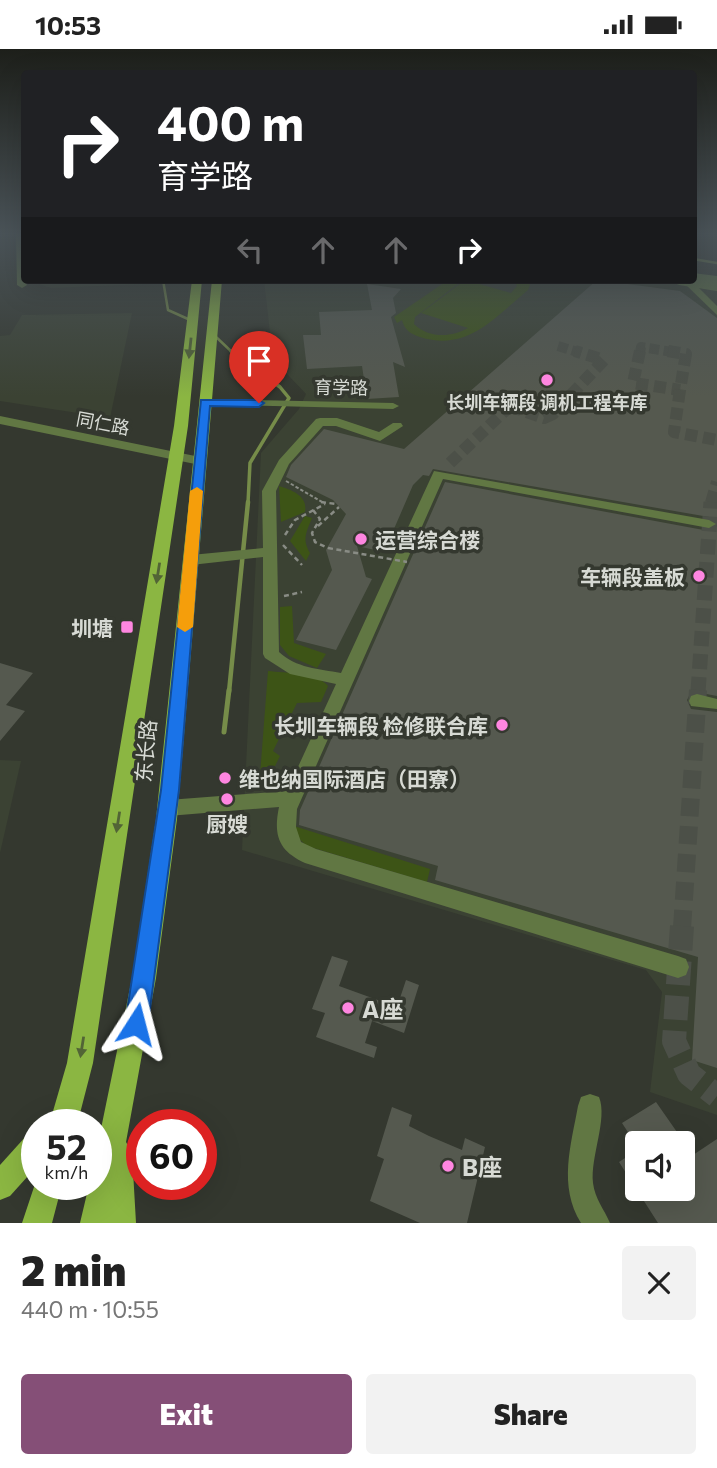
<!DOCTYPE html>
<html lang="en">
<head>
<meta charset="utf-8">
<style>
	:root { --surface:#fff; --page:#f2f2f2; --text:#222; --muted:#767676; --accent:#854f77 }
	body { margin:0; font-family:Commissioner,"Noto Sans SC",sans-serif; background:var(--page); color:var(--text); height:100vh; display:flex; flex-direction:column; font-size:26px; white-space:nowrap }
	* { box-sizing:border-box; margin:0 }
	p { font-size:23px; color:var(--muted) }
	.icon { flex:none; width:38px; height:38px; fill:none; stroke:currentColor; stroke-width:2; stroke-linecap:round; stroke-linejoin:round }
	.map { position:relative; height:1174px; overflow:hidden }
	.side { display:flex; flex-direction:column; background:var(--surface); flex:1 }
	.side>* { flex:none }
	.top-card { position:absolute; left:21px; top:21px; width:676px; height:214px; border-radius:7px; box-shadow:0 7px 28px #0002; background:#202124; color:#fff; overflow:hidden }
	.tools { position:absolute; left:625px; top:1082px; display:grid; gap:14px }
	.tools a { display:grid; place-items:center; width:70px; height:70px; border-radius:7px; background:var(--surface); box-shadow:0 7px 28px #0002; font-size:35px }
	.speed { position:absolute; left:21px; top:1060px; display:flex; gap:14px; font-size:35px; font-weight:700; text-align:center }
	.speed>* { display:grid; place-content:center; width:91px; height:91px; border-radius:50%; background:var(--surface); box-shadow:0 7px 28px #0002; line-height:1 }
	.speed small { font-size:18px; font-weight:400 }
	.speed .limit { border:10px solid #d22; background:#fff; color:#111 }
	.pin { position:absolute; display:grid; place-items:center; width:60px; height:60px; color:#fff; margin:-72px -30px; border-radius:50% 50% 50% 0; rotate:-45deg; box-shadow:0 0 7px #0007 }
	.pin .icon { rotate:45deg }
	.me { position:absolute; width:77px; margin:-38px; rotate:9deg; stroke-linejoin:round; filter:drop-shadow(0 0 5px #0008) }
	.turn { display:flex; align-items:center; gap:24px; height:147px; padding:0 21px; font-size:32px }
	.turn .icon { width:91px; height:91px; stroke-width:2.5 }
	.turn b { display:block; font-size:49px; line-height:60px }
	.lanes { display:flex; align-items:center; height:66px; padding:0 21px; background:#0003; justify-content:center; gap:35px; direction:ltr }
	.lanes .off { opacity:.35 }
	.round { display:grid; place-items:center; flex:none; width:74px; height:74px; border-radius:7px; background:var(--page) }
	.headline { display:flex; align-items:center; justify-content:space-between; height:119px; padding:0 21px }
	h1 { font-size:42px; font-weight:800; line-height:52px }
	.cta { display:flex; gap:14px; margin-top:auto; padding:14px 21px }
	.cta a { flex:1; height:80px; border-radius:7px; background:var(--accent); color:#fff; font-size:28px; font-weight:800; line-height:80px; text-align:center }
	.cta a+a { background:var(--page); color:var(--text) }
	.status { display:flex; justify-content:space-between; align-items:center; height:49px; padding:0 35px; background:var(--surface); direction:ltr }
	.status svg { height:19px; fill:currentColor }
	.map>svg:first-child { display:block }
	.built { fill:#3b4233 }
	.green { fill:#3d5416 }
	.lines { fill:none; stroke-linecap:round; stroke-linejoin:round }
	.stream-far3 { stroke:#768c49; stroke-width:2.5 }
	.stream-far2 { stroke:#768c49; stroke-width:3.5 }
	.stream-far1 { stroke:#768c49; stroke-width:4.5 }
	.stream { stroke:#768c49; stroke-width:5 }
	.building { fill:#55594f }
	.minor-tunnel-far4 { stroke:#4c5048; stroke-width:10; stroke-dasharray:10 4.5; stroke-linecap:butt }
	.minor-tunnel-far3 { stroke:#4c5048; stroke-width:12; stroke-dasharray:12 6; stroke-linecap:butt }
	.minor-tunnel-far2 { stroke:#4c5048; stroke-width:15; stroke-dasharray:15 8; stroke-linecap:butt }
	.minor-tunnel-far1 { stroke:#4c5048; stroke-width:18; stroke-dasharray:18 10; stroke-linecap:butt }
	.minor-tunnel { stroke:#4c5048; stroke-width:24; stroke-dasharray:24 11; stroke-linecap:butt }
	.path-far1 { stroke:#898c85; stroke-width:2; stroke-dasharray:3.5 2; stroke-linecap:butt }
	.path { stroke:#898c85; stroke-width:2.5; stroke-dasharray:5 3.5; stroke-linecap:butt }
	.minor { fill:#617743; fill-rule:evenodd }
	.major { fill:#8bb642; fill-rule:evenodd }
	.path-bridge { stroke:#898c85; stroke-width:2.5; stroke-dasharray:5 3.5; stroke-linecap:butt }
	.minor-bridge { stroke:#617743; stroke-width:10 }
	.oneway { fill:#526436 }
	.route { fill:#1a73e8; stroke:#114b97; stroke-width:2 }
	.slow { fill:#f59e0b }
	.poi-dot { fill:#fe86e0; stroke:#34382f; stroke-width:2.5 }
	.labels { text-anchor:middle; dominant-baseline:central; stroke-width:7; stroke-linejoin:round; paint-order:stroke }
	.far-street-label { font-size:18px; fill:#d7dad4; stroke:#34382f }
	.far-poi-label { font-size:18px; font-weight:bold; fill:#d7dad4; stroke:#34382f }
	.poi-label { font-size:21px; font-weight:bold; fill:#d7dad4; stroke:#34382f; text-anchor:end }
	.street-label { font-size:21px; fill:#d7dad4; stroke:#34382f }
	.near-poi-label { font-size:24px; font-weight:bold; fill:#d7dad4; stroke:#34382f; text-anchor:start }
</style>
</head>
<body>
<div class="status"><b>10:53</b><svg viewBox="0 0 49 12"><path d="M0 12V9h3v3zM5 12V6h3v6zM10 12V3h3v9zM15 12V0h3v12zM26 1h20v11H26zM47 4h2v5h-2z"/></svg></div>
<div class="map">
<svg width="717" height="1174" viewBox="0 0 717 1174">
	<rect width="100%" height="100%" fill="#34382f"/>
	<g class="built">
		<polygon points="693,214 697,239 717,242 717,1066 650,1043 662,943 646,921 242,801 261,404 299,360 306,345 273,310 264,231 693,231"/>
		<polygon points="35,231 148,231 147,235 51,239 36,234"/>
		<polygon points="132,264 110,369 0,352 0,287 10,286 22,266"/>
		<polygon points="0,711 21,712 0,804"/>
	</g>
	<g class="green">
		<path d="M448,231H463L415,268L414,275C428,289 451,289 468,279L421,264L465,231L511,244L517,237L514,231H525L530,236L528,241C494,269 468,303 420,288C410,285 404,280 402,271L397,274L394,268Z"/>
		<path d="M279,437C292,441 308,447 305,463L281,473Z"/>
		<path d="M305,467L312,469C306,484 302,490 310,504L306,512L290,492Z"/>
		<polygon points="292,557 294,594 326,605 317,619 289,607 280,596 280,558"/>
		<path d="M268,622C285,624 317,623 328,637L321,653L297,654L273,702L280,707L273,721L290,729L287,738L259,739Z"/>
		<polygon points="294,777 430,820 427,833 307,797 297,788"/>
	</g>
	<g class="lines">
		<g class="stream-far3">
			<polyline points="693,210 717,214"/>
			<polyline points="163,231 168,261 188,270"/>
			<polyline points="215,287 233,304"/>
		</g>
		<polyline class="stream-far2" points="231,302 280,338 289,349 250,414 248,454"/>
		<polyline class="stream-far1" points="229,643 248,453"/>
		<polyline class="stream" points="224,683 229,641"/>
	</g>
	<g class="building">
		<polygon points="597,231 680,242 717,269 717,473 709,468 433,420 429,427 423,426 413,436 384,503 357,497 366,528 372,530 336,601 296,591 332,521 326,501 346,465 333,451 286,428 291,416 324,380 404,400"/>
		<polygon points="367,235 401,240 393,249 396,264 391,268 405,318 393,313 399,348 367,350 362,317 307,320 303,286 321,286 319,263 372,261"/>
		<polygon points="445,433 709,482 717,477 717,647 696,643 690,645 687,651 691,660 717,663 717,1019 692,1011 698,908 435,831 438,817 299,776 300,761"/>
		<polygon points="0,614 33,624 6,656 25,662 0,692"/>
		<polygon points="332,907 348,912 339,937 397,958 406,931 419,936 404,984 372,972 365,994 377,998 374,1009 316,988 325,964 312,960"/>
		<polygon points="656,1053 693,1106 717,1090 717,1174 658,1174 619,1113 637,1101 637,1139 682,1139 682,1094 635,1094 622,1074"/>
		<polygon points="392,1058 412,1066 409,1077 429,1087 462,1101 465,1089 485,1098 467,1174 420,1174 370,1152 384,1110 377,1107"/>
	</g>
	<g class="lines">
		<g class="minor-tunnel-far4">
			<polyline points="558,297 581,304"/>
			<polyline points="640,304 641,298 679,304"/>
		</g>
		<g class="minor-tunnel-far3">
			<polyline points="640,302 633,334 680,341"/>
			<polyline points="668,302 686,305 680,341"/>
			<polyline points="680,341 674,383 717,391"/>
			<polyline points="510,357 544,369 553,365 604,311 575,302"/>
			<polyline points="450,414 513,354"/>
			<polyline points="711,454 717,433"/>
		</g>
		<polyline class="minor-tunnel-far2" points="698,643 711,453"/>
		<polyline class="minor-tunnel-far1" points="682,879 698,641"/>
		<polyline class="minor-tunnel" points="682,877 674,992 689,1025 717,1047"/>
		<polyline class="path-far1" points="286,432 324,454"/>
		<g class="path">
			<polyline points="321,453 336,455"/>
			<polyline points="313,461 320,470 312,484 315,493 328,499"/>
			<polyline points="318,477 339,458"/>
			<polyline points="285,486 295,471 325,455"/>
			<polyline points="283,496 302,516"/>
			<polyline points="284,547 302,543"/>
		</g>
		<g class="minor">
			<polygon points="16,183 24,183 24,231 27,236 22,239 17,236"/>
			<polygon points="693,224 717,227 717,233 693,230"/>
			<polygon points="681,231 691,231 717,257 717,266"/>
			<polygon points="205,350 393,354 399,357 393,360 201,355 201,351"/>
			<polygon points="0,367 200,408 206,412 200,416 0,375"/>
			<path d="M320,369H337L379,383L393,374H401L403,377L380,392L336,377H323L289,415L276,442L279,603C296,619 319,620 341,624L434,422L709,471L716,475L709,479L443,430L297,760L296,778L301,793L316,800L678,907L686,910L689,918L686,926L678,929L305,814C279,802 273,787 279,758L168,767L161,765L159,759L161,753L168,751L287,742L336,635L290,625L265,609L263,605V508L191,516L184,511L191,506L263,499L262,442L279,411L316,370Z"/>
			<polygon points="697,645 717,650 717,660 691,657 689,652 691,647"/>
			<path d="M590,1045L599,1048C608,1070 590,1108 593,1134C595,1150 604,1160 610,1174H581C558,1137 571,1096 578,1057L581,1048Z"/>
		</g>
		<g class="major">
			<polygon points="192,231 202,231 188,377 93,1014 77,1076 49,1076 67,1014 174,377"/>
			<polygon points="212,231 222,231 177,770 156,929 126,1093 132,1104 136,1174 80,1174 89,1136 96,1136 96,1104 132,929 156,770"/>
			<polygon points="37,1082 37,1117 10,1147 0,1151 0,1116 27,1086"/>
			<polygon points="37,1129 37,1136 62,1136 52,1174 22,1174"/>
		</g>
		<polyline class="path-bridge" points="328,499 407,513"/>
		<polyline class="minor-bridge" points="680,231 717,237"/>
	</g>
	<defs><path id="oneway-solid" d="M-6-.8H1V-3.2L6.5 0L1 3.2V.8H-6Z" transform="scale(1.75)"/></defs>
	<g class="oneway">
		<use href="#oneway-solid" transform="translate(190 299) rotate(96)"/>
		<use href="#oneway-solid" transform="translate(158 524) rotate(99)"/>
		<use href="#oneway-solid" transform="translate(118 773) rotate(99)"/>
		<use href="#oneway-solid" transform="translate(82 998) rotate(99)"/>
	</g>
	<linearGradient id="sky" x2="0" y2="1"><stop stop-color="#1d1f1a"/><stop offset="0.53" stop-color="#4a5358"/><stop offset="1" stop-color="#4a5358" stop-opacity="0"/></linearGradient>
	<rect width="717" height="348" fill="url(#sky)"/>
	<polygon class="route" points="201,351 259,351 264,354 259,358 210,357 179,741 148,975 144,983 136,987 128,983 125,975 161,741"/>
	<polygon class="slow" points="197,438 203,442 193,578 185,583 177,578 190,442"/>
	<g class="poi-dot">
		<circle cx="547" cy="331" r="7"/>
		<circle cx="361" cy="490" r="7"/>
		<circle cx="699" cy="527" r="7"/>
		<rect x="120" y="571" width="14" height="14" rx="3.5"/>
		<circle cx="502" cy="676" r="7"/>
		<circle cx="225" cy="729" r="7"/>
		<circle cx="227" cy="750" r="7"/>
		<circle cx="348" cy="959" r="7"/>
		<circle cx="448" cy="1117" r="7"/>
	</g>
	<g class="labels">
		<g class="far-street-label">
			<text transform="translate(341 338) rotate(1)">育学路</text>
			<text transform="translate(103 374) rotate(11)">同仁路</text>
		</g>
		<g class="far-poi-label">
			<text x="547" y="353">长圳车辆段 调机工程车库</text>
		</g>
		<g class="poi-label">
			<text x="375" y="490" text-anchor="start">运营综合楼</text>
			<text x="685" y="527">车辆段盖板</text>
			<text x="113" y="578">圳塘</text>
			<text x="488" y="676">长圳车辆段 检修联合库</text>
			<text x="239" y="729" text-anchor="start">维也纳国际酒店（田寮）</text>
			<text x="227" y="774" text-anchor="middle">厨嫂</text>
		</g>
		<g class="street-label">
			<text transform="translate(145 702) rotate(-85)">东长路</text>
		</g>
		<g class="near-poi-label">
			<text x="362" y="959">A座</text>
			<text x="462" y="1117">B座</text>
		</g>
	</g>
</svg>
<div class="tools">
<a><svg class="icon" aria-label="sound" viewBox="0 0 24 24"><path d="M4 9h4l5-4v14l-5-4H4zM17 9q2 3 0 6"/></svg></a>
</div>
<div class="speed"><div>52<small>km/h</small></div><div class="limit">60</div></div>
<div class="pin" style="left:259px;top:354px;background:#d93025"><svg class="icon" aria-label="arrive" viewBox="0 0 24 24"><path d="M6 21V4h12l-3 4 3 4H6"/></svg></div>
<svg class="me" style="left:136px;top:975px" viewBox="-20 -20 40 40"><path d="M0-17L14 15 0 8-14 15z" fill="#1a73e8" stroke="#fff" stroke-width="4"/></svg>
<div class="top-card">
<div class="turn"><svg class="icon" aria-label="right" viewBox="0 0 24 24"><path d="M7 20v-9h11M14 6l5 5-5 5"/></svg><div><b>400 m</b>育学路</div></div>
<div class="lanes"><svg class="icon off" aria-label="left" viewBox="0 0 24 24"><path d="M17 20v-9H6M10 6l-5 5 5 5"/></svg><svg class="icon off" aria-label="ahead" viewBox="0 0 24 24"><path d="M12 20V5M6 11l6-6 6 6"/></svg><svg class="icon off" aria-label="ahead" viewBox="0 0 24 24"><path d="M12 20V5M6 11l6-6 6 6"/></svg><svg class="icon" aria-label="right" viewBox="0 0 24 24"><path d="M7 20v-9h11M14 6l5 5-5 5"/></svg></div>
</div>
</div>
<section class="side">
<div class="headline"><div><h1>2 min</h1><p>440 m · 10:55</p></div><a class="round"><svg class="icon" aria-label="close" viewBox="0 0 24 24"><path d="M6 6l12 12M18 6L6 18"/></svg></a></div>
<div class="cta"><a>Exit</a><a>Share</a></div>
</section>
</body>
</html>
